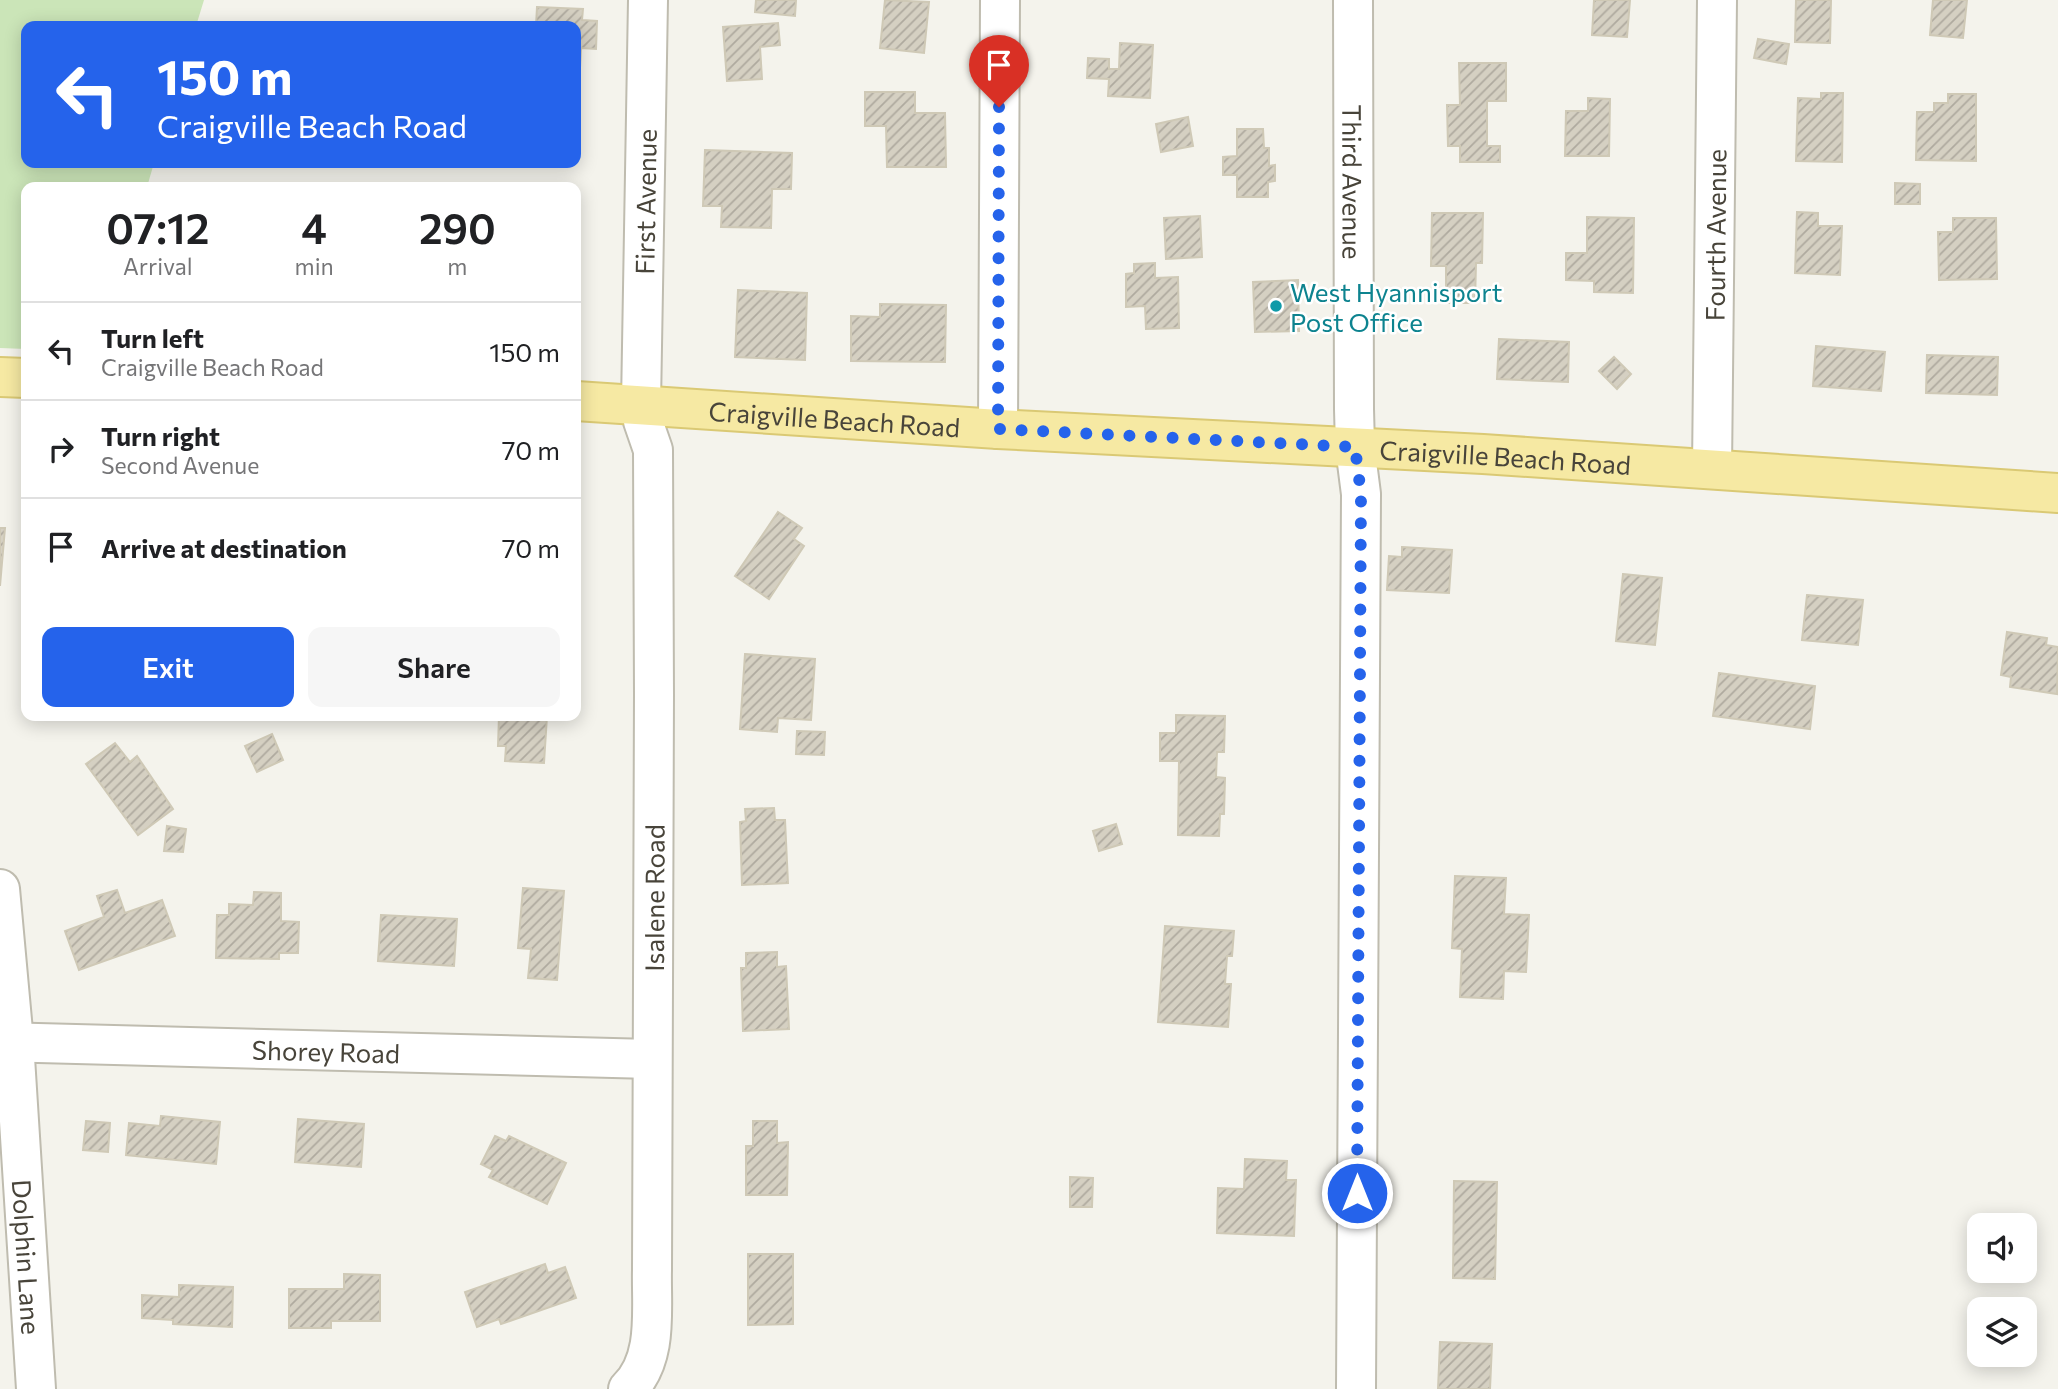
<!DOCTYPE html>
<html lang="en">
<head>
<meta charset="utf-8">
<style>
	:root { --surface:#fff; --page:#f6f6f6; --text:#202124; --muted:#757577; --line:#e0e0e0; --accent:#2563eb }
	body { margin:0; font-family:Commissioner,sans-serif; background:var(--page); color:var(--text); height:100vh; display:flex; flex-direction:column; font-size:26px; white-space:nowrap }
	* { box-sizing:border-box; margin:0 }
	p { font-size:23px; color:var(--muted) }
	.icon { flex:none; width:38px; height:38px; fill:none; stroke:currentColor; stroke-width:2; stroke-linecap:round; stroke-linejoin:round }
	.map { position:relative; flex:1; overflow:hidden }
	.side { position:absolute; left:21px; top:182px; width:560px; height:539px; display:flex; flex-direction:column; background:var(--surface); border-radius:14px; box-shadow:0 4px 18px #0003 }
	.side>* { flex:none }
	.top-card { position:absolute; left:21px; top:21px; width:560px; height:147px; border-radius:14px; box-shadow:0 4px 18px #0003; background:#2563eb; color:#fff; overflow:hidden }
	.buttons { position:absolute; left:1967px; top:1213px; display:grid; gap:14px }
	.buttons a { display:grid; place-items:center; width:70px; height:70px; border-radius:14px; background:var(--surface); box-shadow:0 4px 18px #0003; font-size:35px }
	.pin { position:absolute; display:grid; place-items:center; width:60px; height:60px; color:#fff; margin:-72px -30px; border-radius:50% 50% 50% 0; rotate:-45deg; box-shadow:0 0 7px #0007 }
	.pin .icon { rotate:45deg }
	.me { position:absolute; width:77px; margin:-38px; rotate:0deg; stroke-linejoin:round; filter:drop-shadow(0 0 5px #0008) }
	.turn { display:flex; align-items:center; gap:24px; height:147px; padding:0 21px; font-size:32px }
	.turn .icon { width:91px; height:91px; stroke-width:2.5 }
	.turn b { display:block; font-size:49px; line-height:60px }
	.eta { display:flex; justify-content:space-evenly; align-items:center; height:119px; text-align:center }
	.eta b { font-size:42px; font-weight:600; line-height:49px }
	.action { display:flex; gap:14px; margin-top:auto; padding:14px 21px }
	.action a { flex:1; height:80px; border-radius:14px; background:var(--accent); color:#fff; font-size:28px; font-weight:600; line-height:80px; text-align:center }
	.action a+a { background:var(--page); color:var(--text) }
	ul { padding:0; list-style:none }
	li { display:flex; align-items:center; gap:21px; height:98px; padding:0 21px; border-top:2px solid var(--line) }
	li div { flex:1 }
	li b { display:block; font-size:26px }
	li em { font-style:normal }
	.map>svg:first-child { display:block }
	.green { fill:#cbe5b8 }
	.building { fill:url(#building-hatch); stroke:#cfc9b6; stroke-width:2 }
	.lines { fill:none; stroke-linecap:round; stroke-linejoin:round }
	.minor-casing { stroke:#bfbcaf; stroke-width:42 }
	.major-casing { stroke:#dac974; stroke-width:42 }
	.minor { stroke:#fff; stroke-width:38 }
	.major { stroke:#f6e9a3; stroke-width:38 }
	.route { stroke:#2563eb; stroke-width:12; stroke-dasharray:0 21.6 }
	.culture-dot { fill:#0f9aa8; stroke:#fff; stroke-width:2.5 }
	.labels { text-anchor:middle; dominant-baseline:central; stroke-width:5; stroke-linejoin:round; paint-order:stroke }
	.street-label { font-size:26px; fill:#48443a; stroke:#fff }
	.culture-label { font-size:26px; fill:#0d838f; stroke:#fff; text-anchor:start }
</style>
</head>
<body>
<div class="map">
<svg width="2058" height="1389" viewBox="0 0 2058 1389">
	<defs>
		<pattern id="building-hatch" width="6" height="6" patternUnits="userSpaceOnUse" patternTransform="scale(1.75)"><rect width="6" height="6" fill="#d5d0c2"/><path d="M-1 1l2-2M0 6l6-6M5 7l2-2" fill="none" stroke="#afaa9f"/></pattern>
	</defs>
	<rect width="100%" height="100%" fill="#f4f3ec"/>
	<polygon class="green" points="0,0 204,0 196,26 26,26 26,163 154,163 147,187 26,187 26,349 0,348"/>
	<g class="building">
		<polygon points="756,0 796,0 795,16 755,12"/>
		<polygon points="885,0 929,2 924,53 880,48"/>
		<polygon points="1594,0 1630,0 1627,37 1592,35"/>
		<polygon points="1796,0 1831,0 1830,43 1795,42"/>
		<polygon points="1933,0 1967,0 1963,38 1930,35"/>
		<polygon points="537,7 583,9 582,20 597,21 596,49 581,48 580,68 576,67 576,26 536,26"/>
		<polygon points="778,23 780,45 760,47 762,79 727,81 723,27"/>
		<polygon points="1758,39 1789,44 1786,64 1754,58"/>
		<polygon points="1120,43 1153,45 1150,98 1108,96 1109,79 1087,78 1088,58 1109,59 1109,69 1119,69"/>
		<polygon points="1459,63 1506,63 1506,101 1487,101 1487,146 1500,146 1500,162 1460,162 1460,146 1448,146 1447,105 1460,105"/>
		<polygon points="865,92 915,92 915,113 945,113 946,167 887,167 886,126 865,126"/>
		<polygon points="1821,93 1843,93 1842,162 1796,161 1798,98 1821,99"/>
		<polygon points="1948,94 1976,94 1976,161 1916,160 1917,112 1934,112 1934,103 1948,103"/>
		<polygon points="1588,98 1610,99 1609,156 1565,156 1566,111 1588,111"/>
		<polygon points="1188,117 1193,146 1161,152 1156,124"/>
		<polygon points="1237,129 1263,129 1264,148 1269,148 1269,166 1275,165 1275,181 1268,182 1268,197 1237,197 1237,175 1223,175 1223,157 1237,156"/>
		<polygon points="705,150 792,153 791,189 772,189 771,228 721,227 722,206 703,206"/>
		<polygon points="1895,183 1920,184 1920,204 1895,204"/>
		<polygon points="1797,212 1818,213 1818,226 1842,226 1840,275 1795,273"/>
		<polygon points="1432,213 1483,213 1482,263 1476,263 1475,303 1446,303 1446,266 1431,266"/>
		<polygon points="1200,216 1202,257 1166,259 1164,218"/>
		<polygon points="1587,217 1634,218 1633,293 1594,292 1594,281 1566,280 1566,253 1587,253"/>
		<polygon points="1953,218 1996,218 1997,279 1939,280 1938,232 1953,232"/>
		<polygon points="1155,263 1155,278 1178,277 1179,328 1146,329 1145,306 1126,307 1126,274 1134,273 1134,264"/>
		<polygon points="1298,280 1299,331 1255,332 1253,282"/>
		<polygon points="738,290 807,293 805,360 735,357"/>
		<polygon points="880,304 946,305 945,362 851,361 851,316 880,317"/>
		<polygon points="1499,339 1569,342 1568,382 1497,379"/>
		<polygon points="1816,346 1885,352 1881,391 1813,386"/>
		<polygon points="1927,355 1998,357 1997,395 1926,393"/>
		<polygon points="1614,357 1631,374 1617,389 1599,371"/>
		<polygon points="778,512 802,528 794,539 804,546 769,599 735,576"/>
		<polygon points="0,528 5,528 0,586"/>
		<polygon points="1402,547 1452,550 1449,593 1387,590 1389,556 1402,557"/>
		<polygon points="1623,574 1662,578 1655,645 1616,641"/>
		<polygon points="1807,595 1863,600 1858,645 1802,640"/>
		<polygon points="2007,632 2047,638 2046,645 2058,647 2057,694 2010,687 2011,677 2001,675"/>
		<polygon points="745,654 815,659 811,720 778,718 777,732 740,729"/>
		<polygon points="1719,673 1815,686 1810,729 1713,716"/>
		<polygon points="1176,715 1225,716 1224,752 1217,752 1216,777 1225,778 1224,814 1220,814 1219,836 1178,835 1179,761 1160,761 1160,733 1176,733"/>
		<polygon points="499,716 547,716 544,763 505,761 506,746 498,746"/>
		<polygon points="797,731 825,732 824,755 796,754"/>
		<polygon points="272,734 283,760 257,772 245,746"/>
		<polygon points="115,743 130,762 137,756 173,809 138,835 86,764"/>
		<polygon points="774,808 775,820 785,820 788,883 742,885 740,822 746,821 745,809"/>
		<polygon points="1116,824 1122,844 1099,851 1093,831"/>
		<polygon points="167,826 186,829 183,852 164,851"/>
		<polygon points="1455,876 1506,878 1504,914 1529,915 1526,972 1504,971 1503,999 1460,997 1462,949 1452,948"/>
		<polygon points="523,888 564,891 557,980 528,978 531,949 518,948"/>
		<polygon points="117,890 125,913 162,900 175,936 79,970 65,931 104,917 97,896"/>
		<polygon points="254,892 281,893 281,921 299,922 298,953 279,953 279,959 216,958 217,915 229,915 229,904 253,905"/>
		<polygon points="381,915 457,919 454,966 378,961"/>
		<polygon points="1165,926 1234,931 1232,956 1227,956 1225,984 1231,984 1228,1027 1158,1022"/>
		<polygon points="777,952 777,967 786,966 789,1029 743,1031 741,968 746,968 746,953"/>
		<polygon points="161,1116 220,1122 216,1164 126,1155 129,1123 160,1126"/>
		<polygon points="298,1119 364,1124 361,1167 295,1162"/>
		<polygon points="86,1121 110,1123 108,1152 83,1150"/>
		<polygon points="753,1121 777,1121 777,1143 788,1142 787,1195 746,1195 746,1146 753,1146"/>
		<polygon points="495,1136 506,1141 509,1136 566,1163 547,1204 489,1177 493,1170 481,1164"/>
		<polygon points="1245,1159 1287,1161 1286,1180 1296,1180 1294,1236 1217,1233 1218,1188 1244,1189"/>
		<polygon points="1070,1177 1093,1178 1092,1207 1070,1207"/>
		<polygon points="1454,1181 1497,1182 1495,1279 1453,1278"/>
		<polygon points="748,1254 793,1254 793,1324 748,1325"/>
		<polygon points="545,1264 548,1273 565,1267 576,1298 501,1324 499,1319 477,1327 465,1292"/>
		<polygon points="344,1274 380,1275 380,1321 331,1321 331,1328 289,1328 289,1289 344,1289"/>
		<polygon points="179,1285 233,1287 232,1327 173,1324 173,1320 142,1318 142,1295 179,1297"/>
		<polygon points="1440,1342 1492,1344 1490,1389 1438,1389"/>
	</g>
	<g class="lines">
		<g class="minor-casing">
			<g id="minor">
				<path id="s1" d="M1353,0L1354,409L1355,447L1361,494L1356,1389"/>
				<polyline points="998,429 1000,0"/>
				<path id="s2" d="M1712,469L1717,0"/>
				<path id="s3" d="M0,889L14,1042L36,1389"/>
				<path id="s4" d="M0,1042L651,1059"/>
				<path id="s5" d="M628,1389C659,1359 651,1309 652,1270L654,694L653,450L643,421L641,404L648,0"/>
			</g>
		</g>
		<g class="major-casing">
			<g id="major">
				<polyline points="0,377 26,378"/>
				<path id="s6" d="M576,401L998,429L1483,454L2058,493"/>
			</g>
		</g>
		<use href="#minor" class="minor"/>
		<use href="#major" class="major"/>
	</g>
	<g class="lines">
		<polyline class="route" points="999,107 998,429 1355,447 1361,494 1357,1193"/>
	</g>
	<circle class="culture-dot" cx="1276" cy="306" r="7"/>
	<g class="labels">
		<g class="street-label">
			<text stroke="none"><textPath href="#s1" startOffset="182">Third Avenue</textPath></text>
			<text stroke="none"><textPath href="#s5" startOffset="1195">First Avenue</textPath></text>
			<text stroke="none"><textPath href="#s2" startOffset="234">Fourth Avenue</textPath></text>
			<text stroke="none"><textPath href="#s6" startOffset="259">Craigville Beach Road</textPath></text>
			<text stroke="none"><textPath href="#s6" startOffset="931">Craigville Beach Road</textPath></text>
			<text stroke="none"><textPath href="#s5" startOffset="497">Isalene Road</textPath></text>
			<text stroke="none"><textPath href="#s4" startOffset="326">Shorey Road</textPath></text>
			<text stroke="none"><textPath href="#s3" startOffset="369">Dolphin Lane</textPath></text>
		</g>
		<g class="culture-label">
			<text x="1290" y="291">West Hyannisport<tspan x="1290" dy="30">Post Office</tspan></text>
		</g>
	</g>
</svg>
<div class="buttons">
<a><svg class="icon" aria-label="sound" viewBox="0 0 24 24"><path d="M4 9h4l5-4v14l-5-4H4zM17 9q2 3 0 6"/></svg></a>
<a><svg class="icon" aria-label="layers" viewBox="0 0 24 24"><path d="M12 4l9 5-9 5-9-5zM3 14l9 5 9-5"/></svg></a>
</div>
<div class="pin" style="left:999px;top:107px;background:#d93025"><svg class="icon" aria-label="arrive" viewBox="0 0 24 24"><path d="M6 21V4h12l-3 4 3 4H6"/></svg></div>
<svg class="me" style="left:1357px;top:1193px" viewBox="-20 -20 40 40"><circle r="17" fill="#2563eb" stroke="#fff" stroke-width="3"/><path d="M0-11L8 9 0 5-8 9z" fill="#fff"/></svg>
<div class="top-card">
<div class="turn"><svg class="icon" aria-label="left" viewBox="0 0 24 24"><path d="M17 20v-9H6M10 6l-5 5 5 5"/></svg><div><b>150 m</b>Craigville Beach Road</div></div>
</div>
<section class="side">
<div class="eta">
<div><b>07:12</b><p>Arrival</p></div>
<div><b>4</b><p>min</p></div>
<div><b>290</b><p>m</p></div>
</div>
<ul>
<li><svg class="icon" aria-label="left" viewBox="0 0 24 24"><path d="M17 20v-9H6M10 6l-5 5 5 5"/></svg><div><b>Turn left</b><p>Craigville Beach Road</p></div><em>150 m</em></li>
<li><svg class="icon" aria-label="right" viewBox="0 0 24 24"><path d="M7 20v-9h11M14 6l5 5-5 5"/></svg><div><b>Turn right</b><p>Second Avenue</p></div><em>70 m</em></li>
<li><svg class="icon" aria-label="arrive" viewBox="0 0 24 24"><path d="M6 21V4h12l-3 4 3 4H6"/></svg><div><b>Arrive at destination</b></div><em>70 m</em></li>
</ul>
<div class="action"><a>Exit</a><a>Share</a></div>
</section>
</div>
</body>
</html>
